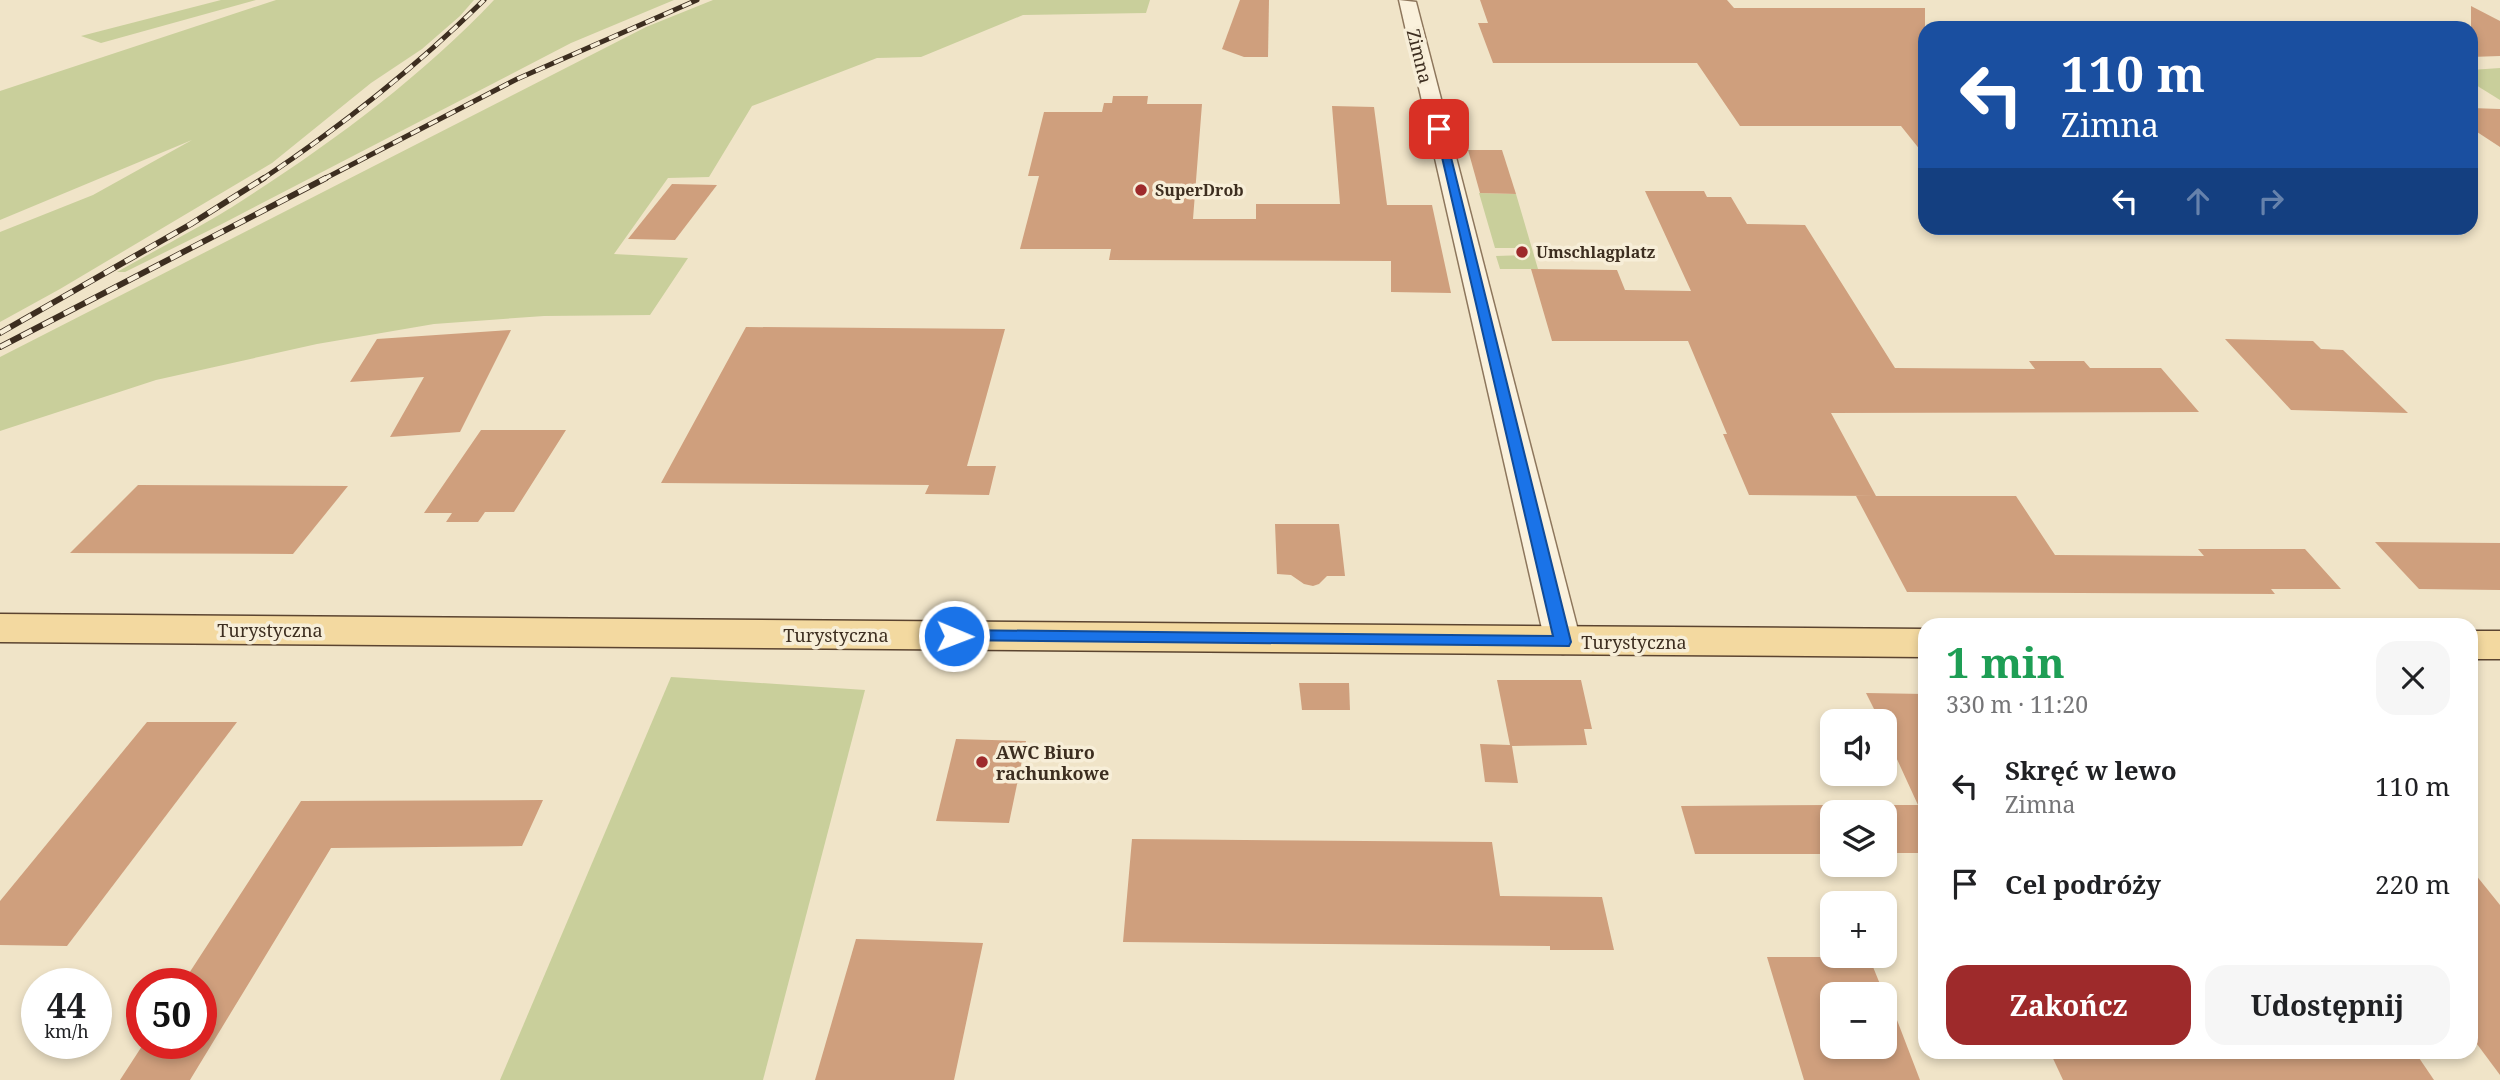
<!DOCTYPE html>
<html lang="pl">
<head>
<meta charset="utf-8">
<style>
	:root { --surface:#fff; --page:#f6f6f6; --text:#202124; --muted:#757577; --accent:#9e2a2b }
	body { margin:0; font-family:"Noto Serif",serif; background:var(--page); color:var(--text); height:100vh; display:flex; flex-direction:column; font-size:26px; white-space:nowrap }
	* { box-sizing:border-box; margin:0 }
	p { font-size:23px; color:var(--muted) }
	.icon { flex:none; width:38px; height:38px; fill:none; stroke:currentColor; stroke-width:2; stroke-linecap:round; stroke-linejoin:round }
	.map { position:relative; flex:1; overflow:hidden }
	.details { position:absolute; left:1918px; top:618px; width:560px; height:441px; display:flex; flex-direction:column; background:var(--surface); border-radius:21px; box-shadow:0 4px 10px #0003 }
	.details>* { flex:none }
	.guide { position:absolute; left:1918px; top:21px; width:560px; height:214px; border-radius:21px; box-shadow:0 4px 10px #0003; background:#1a4fa0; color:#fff; overflow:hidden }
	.buttons { position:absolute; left:1820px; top:709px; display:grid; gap:14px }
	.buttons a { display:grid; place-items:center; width:77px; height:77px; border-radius:14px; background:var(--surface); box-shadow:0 4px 10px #0003; font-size:35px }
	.speed { position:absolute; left:21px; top:968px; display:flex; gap:14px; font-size:35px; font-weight:700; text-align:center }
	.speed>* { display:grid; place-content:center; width:91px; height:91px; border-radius:50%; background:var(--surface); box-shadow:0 4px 10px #0003; line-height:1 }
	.speed small { font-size:18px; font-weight:400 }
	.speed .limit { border:10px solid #d22; background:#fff; color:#111 }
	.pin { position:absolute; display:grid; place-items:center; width:60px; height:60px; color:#fff; margin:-30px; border-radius:14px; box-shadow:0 4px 10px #0006 }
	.me { position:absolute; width:77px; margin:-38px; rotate:91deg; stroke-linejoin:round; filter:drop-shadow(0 0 5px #0008) }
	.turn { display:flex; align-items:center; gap:24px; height:147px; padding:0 28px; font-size:32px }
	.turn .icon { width:91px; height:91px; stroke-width:2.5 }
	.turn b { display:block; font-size:49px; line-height:60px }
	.lanes { display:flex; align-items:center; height:66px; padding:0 28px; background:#0003; justify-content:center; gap:35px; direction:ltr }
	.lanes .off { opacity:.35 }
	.round { display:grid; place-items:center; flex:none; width:74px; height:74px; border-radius:21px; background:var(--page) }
	.head { display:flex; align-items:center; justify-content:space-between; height:119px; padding:0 28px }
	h1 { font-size:42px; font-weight:700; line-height:52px; color:#1e9e55 }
	.cta { display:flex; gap:14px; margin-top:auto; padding:14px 28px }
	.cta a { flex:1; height:80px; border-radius:21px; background:var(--accent); color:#fff; font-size:28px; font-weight:700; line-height:80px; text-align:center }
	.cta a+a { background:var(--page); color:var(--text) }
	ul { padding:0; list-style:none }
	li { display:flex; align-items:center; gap:21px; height:98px; padding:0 28px }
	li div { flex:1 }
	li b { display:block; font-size:26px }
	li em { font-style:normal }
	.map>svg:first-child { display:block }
	.green { fill:#c9cf9b }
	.building { fill:#cf9f7d }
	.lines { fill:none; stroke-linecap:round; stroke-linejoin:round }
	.minor-casing { stroke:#8d765c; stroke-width:3 }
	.major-casing { stroke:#5b4430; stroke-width:3 }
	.minor { fill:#faf1dc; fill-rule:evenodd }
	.major { fill:#f3d9a0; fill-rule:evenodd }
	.rail-far1-casing { stroke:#3d2e20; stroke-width:5 }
	.rail-casing { stroke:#3d2e20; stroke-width:6 }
	.rail-far1 { stroke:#f7eed8; stroke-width:3.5; stroke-dasharray:10; stroke-linecap:butt }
	.rail { stroke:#f7eed8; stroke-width:4.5; stroke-dasharray:12; stroke-linecap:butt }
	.route { fill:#1a73e8; stroke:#114b97; stroke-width:2 }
	.poi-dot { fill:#9e2a2b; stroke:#f7eed8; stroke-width:2.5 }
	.labels { text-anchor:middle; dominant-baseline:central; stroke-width:7; stroke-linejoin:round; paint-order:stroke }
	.far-poi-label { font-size:16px; font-weight:bold; fill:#3d2e20; stroke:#f7eed8; text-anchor:start }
	.street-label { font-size:18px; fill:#3d2e20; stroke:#f7eed8 }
	.poi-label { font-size:18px; font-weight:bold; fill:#3d2e20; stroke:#f7eed8; text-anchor:start }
</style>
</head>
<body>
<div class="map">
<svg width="2500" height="1080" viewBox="0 0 2500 1080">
	<rect width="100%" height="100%" fill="#f0e4c8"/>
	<g class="green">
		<polygon points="221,0 256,0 101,43 81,36"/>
		<polygon points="276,0 474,0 460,16 422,49 371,83 272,163 60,289 0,322 0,232 93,195 192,140 0,220 0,91"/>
		<path d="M494,0H674L571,43L220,225L125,272H117C159,248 203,226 243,200C333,142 420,78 494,0Z"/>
		<polygon points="713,0 1150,0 1146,13 1023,15 921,57 877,58 752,106 709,177 668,178 614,254 688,258 650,315 544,316 434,324 317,344 156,380 0,431 0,357 646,27"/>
		<polygon points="2500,68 2500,100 2471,82 2471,70"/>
		<polygon points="1479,193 1516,194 1538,269 1500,269 1496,256 1527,255 1525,248 1495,248"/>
		<polygon points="671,677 865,690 763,1080 500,1080"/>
	</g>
	<g class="building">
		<polygon points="1240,0 1269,0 1268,57 1244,57 1222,49"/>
		<polygon points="1480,0 1727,0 1734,8 1925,8 1925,156 1901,126 1740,126 1697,63 1493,63 1478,23 1488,23"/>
		<polygon points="2471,6 2500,21 2500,56 2471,57"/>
		<polygon points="1113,96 1148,96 1147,104 1202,104 1193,219 1256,219 1256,204 1340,204 1332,106 1374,107 1387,205 1432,205 1451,293 1391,292 1391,261 1109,260 1111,249 1020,249 1039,176 1028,176 1044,112 1102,112 1104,103 1112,103"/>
		<polygon points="2471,108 2500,109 2500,147 2471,128"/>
		<polygon points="1468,150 1502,150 1516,194 1480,193"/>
		<polygon points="672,184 717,185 675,240 628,239"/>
		<polygon points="1645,191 1704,191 1707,197 1731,197 1747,224 1805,225 1895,368 2035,369 2029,361 2084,361 2090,368 2161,368 2199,412 1831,413 1876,496 1749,495 1723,434 1727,434 1688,341 1552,341 1531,269 1617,270 1625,290 1691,291"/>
		<polygon points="746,327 1005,329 967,466 996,466 989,495 925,494 929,485 661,483"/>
		<polygon points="511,330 460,432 390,437 424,377 350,382 377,339"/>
		<polygon points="2225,339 2313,341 2321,349 2343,350 2408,413 2291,410"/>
		<polygon points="481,430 566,430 514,512 485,512 478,522 446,522 452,513 424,513"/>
		<polygon points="138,485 348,486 293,554 70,553"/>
		<polygon points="1856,496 2016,496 2055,555 2204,556 2198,549 2305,549 2341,589 2271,589 2275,594 1907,592"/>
		<polygon points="1275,524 1339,524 1345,576 1327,576 1319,584 1313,586 1304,584 1291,575 1277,574"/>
		<polygon points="2375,542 2500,543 2500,590 2419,589"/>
		<polygon points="1497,680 1581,680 1592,729 1584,729 1587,745 1512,746 1518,783 1485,782 1480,744 1510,745"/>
		<polygon points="1299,683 1349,683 1350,710 1302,710"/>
		<polygon points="1866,693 1925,694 1925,853 1885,853 1885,805 1918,805 1885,733 1885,721 1880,721"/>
		<polygon points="147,722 237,722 67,946 0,945 0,901"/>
		<polygon points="956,739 1026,741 1009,823 936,821"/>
		<polygon points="543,800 522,846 331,848 190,1080 120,1080 144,1043 201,1043 201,984 182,984 301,801"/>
		<polygon points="1832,805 1832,854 1695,854 1681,806"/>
		<polygon points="1132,839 1492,842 1500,896 1602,897 1614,950 1550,950 1550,946 1123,942"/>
		<polygon points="2471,869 2500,905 2500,1075 2471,1036"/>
		<polygon points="856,939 983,943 954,1080 815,1080"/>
		<polygon points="1767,957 1869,957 1884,994 1832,994 1832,1046 1885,1046 1887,994 1920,1080 1804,1080"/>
		<polygon points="2050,1052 2415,1052 2434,1080 2063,1080"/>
	</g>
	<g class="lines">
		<g class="minor-casing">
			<polygon id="minor" points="1399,0 1416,2 1581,642 1576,651 1563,654 1550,651 1545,642"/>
		</g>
		<g class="major-casing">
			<g id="major">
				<polygon points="0,614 1925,629 1925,657 0,642"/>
				<rect x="2471" y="631" width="29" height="28"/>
			</g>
		</g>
		<use href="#minor" class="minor"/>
		<use href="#major" class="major"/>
		<g class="rail-far1-casing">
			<g id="rail-far1">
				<path d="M261,180C342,126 415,68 484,0"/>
				<polyline points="322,180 517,79 697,0"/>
			</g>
		</g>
		<g class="rail-casing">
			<g id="rail">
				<polyline points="0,333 191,224 264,178"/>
				<polyline points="0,347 326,178"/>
			</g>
		</g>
		<use href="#rail-far1" class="rail-far1"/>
		<use href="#rail" class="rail"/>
	</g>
	<polygon class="route" points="1435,127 1444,129 1571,642 1569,646 948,640 946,636 954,630 1553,636"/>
	<g class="poi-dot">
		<circle cx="1141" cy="190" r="7"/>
		<circle cx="1522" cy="252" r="7"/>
		<circle cx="982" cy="762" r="7"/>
	</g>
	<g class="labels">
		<g class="far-poi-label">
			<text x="1155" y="190">SuperDrob</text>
			<text x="1536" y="252">Umschlagplatz</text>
		</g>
		<g class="street-label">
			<text transform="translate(1420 56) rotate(76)">Zimna</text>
			<text x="270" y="630">Turystyczna</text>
			<text x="836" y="635">Turystyczna</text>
			<text x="1634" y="642">Turystyczna</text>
		</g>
		<g class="poi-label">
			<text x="996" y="752">AWC Biuro<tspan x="996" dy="21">rachunkowe</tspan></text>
		</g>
	</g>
</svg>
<div class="buttons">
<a><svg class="icon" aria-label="sound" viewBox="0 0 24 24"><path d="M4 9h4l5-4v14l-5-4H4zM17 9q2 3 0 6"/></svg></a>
<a><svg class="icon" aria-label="layers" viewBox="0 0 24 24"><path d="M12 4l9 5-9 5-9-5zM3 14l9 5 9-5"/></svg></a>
<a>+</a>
<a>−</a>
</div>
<div class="speed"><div>44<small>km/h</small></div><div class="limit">50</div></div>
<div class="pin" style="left:1439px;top:129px;background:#d93025"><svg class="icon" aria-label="arrive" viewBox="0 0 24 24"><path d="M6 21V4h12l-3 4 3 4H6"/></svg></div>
<svg class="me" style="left:954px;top:636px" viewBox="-20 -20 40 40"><circle r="17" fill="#1a73e8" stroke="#fff" stroke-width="3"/><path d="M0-11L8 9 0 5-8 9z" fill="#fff"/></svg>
<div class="guide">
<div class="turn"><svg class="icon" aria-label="left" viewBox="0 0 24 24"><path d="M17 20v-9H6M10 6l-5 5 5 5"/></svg><div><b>110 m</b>Zimna</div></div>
<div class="lanes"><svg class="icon" aria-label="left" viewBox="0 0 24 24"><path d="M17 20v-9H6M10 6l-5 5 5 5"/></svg><svg class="icon off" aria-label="ahead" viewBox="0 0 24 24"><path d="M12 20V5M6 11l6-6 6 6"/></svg><svg class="icon off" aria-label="right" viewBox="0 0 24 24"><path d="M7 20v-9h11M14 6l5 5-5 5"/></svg></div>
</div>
<section class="details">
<div class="head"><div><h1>1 min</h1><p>330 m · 11:20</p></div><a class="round"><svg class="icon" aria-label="close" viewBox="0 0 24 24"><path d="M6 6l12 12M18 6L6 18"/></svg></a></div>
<ul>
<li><svg class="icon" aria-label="left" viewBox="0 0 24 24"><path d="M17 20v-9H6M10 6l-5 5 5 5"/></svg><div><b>Skręć w lewo</b><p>Zimna</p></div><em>110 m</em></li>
<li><svg class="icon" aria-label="arrive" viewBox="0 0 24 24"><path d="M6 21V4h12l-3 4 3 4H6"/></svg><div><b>Cel podróży</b></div><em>220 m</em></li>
</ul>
<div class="cta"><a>Zakończ</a><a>Udostępnij</a></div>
</section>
</div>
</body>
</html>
